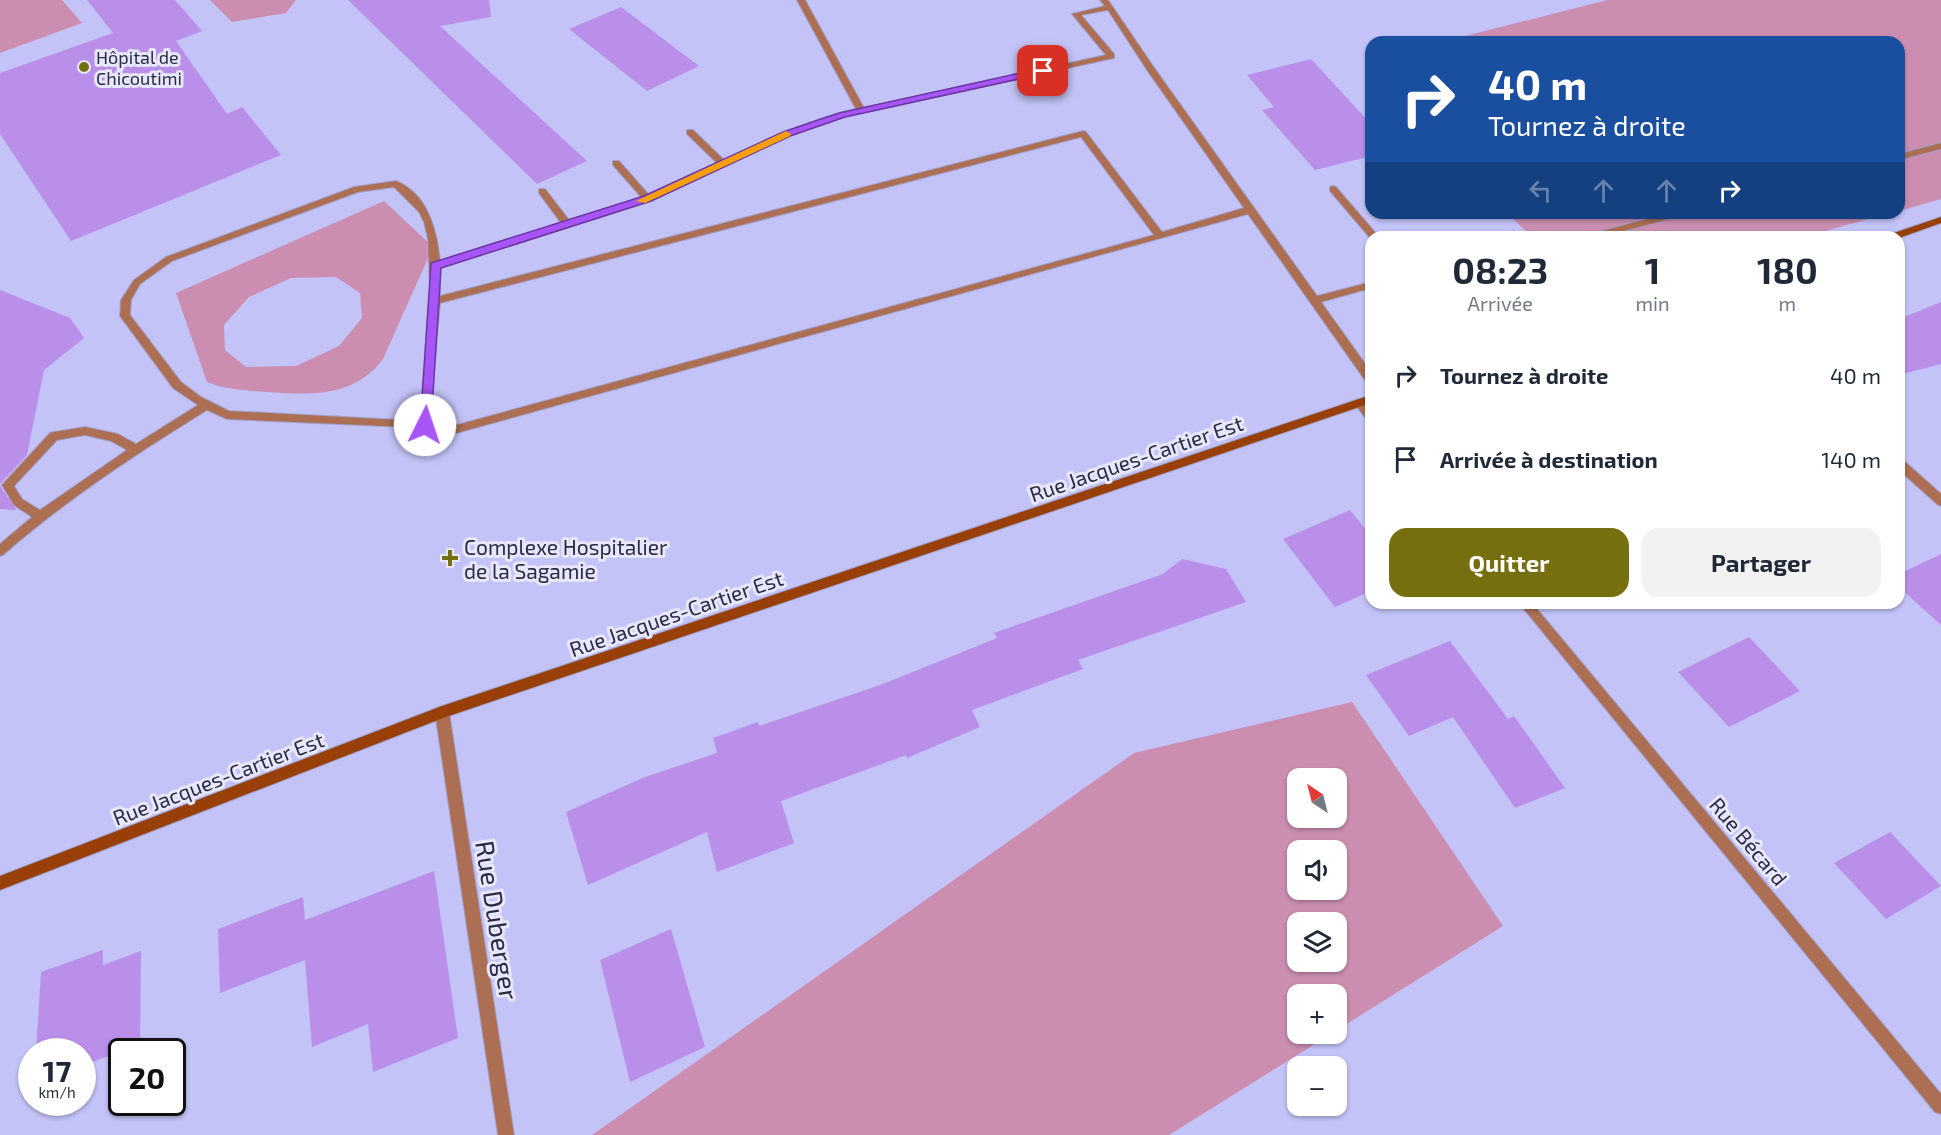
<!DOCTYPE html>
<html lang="fr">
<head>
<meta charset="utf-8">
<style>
	:root { --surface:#fff; --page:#f2f2f3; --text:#1f2937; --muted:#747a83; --accent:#766f0f }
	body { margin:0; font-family:"Exo 2",sans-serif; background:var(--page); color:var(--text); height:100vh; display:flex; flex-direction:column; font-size:22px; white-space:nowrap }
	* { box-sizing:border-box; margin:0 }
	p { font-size:20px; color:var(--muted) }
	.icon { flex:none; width:33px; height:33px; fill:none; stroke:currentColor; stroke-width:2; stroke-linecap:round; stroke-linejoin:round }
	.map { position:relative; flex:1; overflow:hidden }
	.sheet { position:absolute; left:1365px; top:231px; width:540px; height:378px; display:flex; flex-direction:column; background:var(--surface); border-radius:18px; box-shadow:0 2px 4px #0004 }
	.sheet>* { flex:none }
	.hud { position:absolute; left:1365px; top:36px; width:540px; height:183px; border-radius:18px; box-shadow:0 2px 4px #0004; background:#1a4fa0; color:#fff; overflow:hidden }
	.needle { width:39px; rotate:325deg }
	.fabs { position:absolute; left:1287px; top:768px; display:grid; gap:12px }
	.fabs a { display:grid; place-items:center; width:60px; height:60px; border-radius:12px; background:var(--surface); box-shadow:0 2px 4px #0004; font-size:30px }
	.speed { position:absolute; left:18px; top:1038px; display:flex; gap:12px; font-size:30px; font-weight:700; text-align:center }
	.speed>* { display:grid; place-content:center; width:78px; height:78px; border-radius:50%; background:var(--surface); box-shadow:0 2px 4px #0004; line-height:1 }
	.speed small { font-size:15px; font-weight:400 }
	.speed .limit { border:3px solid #111; border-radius:9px; background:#fff; color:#111 }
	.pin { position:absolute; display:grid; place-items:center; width:51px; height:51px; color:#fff; margin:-26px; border-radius:12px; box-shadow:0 3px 9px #0006 }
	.me { position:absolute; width:66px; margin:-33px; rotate:4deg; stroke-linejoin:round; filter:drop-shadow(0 0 4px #0008) }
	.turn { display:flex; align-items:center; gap:21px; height:126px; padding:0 24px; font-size:27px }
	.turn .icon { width:78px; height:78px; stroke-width:2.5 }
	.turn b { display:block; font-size:42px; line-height:51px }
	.lanes { display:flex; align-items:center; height:57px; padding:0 24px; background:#0003; justify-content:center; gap:30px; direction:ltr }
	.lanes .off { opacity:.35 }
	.eta { display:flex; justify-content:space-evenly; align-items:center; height:102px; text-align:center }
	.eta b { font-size:36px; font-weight:700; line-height:42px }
	.cta { display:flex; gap:12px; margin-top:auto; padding:12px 24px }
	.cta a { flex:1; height:69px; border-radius:18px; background:var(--accent); color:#fff; font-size:24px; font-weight:700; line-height:69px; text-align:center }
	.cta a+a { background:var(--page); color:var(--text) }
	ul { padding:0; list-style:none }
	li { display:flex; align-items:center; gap:18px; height:84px; padding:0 24px }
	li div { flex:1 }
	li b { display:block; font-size:22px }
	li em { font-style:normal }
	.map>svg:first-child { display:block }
	.green { fill:#cb8eb0; fill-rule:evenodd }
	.building { fill:#ba8fea }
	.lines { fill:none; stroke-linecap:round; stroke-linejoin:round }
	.lane-casing { stroke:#a2a2cf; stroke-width:2 }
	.street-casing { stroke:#a2a2cf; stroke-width:2 }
	.secondary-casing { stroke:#a2a2cf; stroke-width:2 }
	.lane { fill:#ad6f53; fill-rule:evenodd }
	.street { fill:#ad6f53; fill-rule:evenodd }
	.secondary { fill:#983f07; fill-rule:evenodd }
	.route { fill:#a855f7; stroke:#6d37a1; stroke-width:1.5 }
	.slow { fill:#f59e0b }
	.poi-dot { fill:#766f0f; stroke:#e7e8fd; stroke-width:2 }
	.labels { text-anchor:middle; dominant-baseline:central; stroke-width:6; stroke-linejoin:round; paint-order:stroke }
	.far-poi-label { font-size:18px; fill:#2b2b3f; stroke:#e7e8fd; text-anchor:start }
	.street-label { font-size:21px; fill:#2b2b3f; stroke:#e7e8fd }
	.poi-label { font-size:21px; fill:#2b2b3f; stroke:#e7e8fd; text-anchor:start }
	.near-street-label { font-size:26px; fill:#2b2b3f; stroke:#e7e8fd }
</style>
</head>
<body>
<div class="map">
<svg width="1941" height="1135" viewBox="0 0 1941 1135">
	<rect width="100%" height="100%" fill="#c3c3f8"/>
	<g class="green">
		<polygon points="0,0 62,0 82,23 0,53"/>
		<polygon points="210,0 296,0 286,13 232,22"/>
		<polygon points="1607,0 1941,0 1941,199 1899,211 1899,42 1442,42"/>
		<path d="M384,201L433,247L383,359C354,398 310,395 266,392C245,390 226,390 207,382L176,293ZM336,277L360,293L362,318L339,346L296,366L246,367L225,350L224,325L249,297L291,278Z"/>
		<polygon points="1507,213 1890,213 1804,237 1532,237"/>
		<path d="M1352,702L1503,926L1337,1030L1336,994H1298V1034H1331L1169,1135H592L1134,753ZM1336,778V818H1298V778ZM1336,850V890H1298V850ZM1298,922H1336V962H1298Z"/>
	</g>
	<g class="building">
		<polygon points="87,0 175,0 202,31 176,41 227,114 242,107 281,155 71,241 0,134 0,73 113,33"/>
		<polygon points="348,0 489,0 491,17 440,26 587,161 537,184"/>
		<polygon points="621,7 699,66 647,91 569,29"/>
		<polygon points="1311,59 1371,124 1371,156 1315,170 1262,110 1274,107 1247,75"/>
		<polygon points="0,290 70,318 84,338 44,370 27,455 0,484"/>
		<polygon points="1941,302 1941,364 1899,375 1899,319"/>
		<polygon points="0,486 16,509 15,510 0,509"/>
		<polygon points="1350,510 1371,536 1371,591 1335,607 1283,539"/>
		<polygon points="1941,554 1941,625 1899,587 1899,574"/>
		<polygon points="1182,559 1226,569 1246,602 1078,660 1083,669 972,710 980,727 907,758 906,755 781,801 794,843 717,872 707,832 588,885 566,812 645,777 717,753 713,738 758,722 759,726 883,684 997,638 994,633 1163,574"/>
		<polygon points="1749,637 1800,691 1729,727 1678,672"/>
		<polygon points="1450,641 1508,719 1514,716 1565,788 1515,808 1453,717 1409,736 1366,675"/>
		<polygon points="1890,832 1941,886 1886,919 1834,863"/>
		<polygon points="434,871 458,1038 373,1072 368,1024 312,1047 305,960 220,993 218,929 303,897 305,920"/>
		<polygon points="671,929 705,1047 630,1082 600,960"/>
		<polygon points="103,950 103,965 141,951 140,1044 82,1066 82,1052 36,1052 41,972"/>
	</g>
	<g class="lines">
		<g class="lane-casing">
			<g id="lane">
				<path d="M797,0H805L864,108L1106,55L1072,14L1105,6L1100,0H1108L1155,69L1317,296L1371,282V288L1321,302L1371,372V384L1367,383L1248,214L424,442L418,438L424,434L1154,235L1081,137L440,303L429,428L227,419L207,410C136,454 67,499 4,554L0,556V544L32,517L14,505L2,485L50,433L54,432L85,427L118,434L136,444L198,405L173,388L120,316L121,300L134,280L166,257L354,187L396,181C428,194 437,230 440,261L561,223L539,193V189H545L569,220L642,198L613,165V161H619L649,195L717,163L687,134V130H693L724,160C767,140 810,119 856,109ZM1108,10L1147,70L1244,208L1162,232L1086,132L1083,131L440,296V268L651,201L790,136L844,117L1114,58V54L1081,15ZM394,187L419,212L424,222L428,239L430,290L420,421L229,411L201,397L181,382L130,315L131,300L140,284L172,261L358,192ZM85,435L111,441L127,450L40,510L22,499L14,486L57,440Z"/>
				<polygon points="1941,143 1941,149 1899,160 1899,154"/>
				<polygon points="1333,186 1336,187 1379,237 1371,237 1371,239 1330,191 1330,187"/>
				<polygon points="1670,213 1687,213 1685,215 1601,237 1584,237 1586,235"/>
			</g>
		</g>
		<g class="street-casing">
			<g id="street">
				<polygon points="1359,399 1363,400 1371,410 1371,421 1367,420 1354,403"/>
				<polygon points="1899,459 1903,460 1941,494 1941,506 1937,504 1899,470"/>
				<polygon points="1519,603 1532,603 1941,1094 1941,1114 1935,1112"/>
				<polygon points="442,706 447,708 449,712 514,1135 498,1135 435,712 437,708"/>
			</g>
		</g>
		<g class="secondary-casing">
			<g id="secondary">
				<polygon points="1941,217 1941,223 1899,238 1886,237 1888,235"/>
				<polygon points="1371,395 1371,403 443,718 0,890 0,876 442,706"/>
			</g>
		</g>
		<use href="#lane" class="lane"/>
		<use href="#street" class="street"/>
		<use href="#secondary" class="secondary"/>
	</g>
	<polygon class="route" points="1043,68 1048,71 1046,73 845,117 790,136 651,201 441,268 431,425 429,429 420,429 431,263 644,196 783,132 839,113"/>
	<polygon class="slow" points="786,131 791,134 790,136 645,203 636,201"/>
	<g class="poi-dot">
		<circle cx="84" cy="67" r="6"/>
		<path d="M447 549h6v6h6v6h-6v6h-6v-6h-6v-6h6z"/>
	</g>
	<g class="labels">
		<g class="far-poi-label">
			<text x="96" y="57">Hôpital de<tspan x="96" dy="21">Chicoutimi</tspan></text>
		</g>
		<g class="street-label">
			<text transform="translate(1136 458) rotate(-19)">Rue Jacques-Cartier Est</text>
			<text transform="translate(676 613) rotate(-19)">Rue Jacques-Cartier Est</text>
			<text transform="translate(218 778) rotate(-21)">Rue Jacques-Cartier Est</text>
			<text transform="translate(1749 841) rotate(50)">Rue Bécard</text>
		</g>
		<g class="poi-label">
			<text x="464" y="546">Complexe Hospitalier<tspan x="464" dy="24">de la Sagamie</tspan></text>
		</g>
		<g class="near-street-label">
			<text transform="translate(498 920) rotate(81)">Rue Duberger</text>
		</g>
	</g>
</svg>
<div class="fabs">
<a><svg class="needle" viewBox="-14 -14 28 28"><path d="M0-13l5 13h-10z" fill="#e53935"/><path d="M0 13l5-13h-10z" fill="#747a83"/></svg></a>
<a><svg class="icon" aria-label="sound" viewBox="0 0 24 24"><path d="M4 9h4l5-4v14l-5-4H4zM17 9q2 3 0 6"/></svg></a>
<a><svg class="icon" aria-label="layers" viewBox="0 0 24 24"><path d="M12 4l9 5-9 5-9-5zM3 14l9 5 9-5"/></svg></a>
<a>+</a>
<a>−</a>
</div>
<div class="speed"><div>17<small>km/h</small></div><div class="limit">20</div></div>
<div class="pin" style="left:1043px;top:71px;background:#d93025"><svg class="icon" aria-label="arrive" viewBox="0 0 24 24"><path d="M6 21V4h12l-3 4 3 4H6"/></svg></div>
<svg class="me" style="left:425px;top:425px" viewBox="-20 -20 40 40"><circle r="19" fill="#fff"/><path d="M0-13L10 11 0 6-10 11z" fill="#a855f7"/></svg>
<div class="hud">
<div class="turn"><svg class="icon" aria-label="right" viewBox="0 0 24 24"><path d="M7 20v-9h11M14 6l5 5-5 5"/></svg><div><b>40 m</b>Tournez à droite</div></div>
<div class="lanes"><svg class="icon off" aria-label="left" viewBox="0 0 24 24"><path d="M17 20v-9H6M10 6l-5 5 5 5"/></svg><svg class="icon off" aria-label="ahead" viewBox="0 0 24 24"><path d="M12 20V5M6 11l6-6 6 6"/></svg><svg class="icon off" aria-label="ahead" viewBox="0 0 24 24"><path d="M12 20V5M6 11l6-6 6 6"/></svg><svg class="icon" aria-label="right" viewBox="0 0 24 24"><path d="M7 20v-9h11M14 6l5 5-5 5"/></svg></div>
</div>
<section class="sheet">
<div class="eta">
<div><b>08:23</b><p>Arrivée</p></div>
<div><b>1</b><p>min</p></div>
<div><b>180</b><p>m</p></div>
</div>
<ul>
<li><svg class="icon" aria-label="right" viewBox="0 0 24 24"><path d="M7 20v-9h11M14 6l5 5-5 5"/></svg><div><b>Tournez à droite</b></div><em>40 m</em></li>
<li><svg class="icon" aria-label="arrive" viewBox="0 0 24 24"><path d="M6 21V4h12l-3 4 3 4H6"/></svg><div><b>Arrivée à destination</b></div><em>140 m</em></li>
</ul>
<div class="cta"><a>Quitter</a><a>Partager</a></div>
</section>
</div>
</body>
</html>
